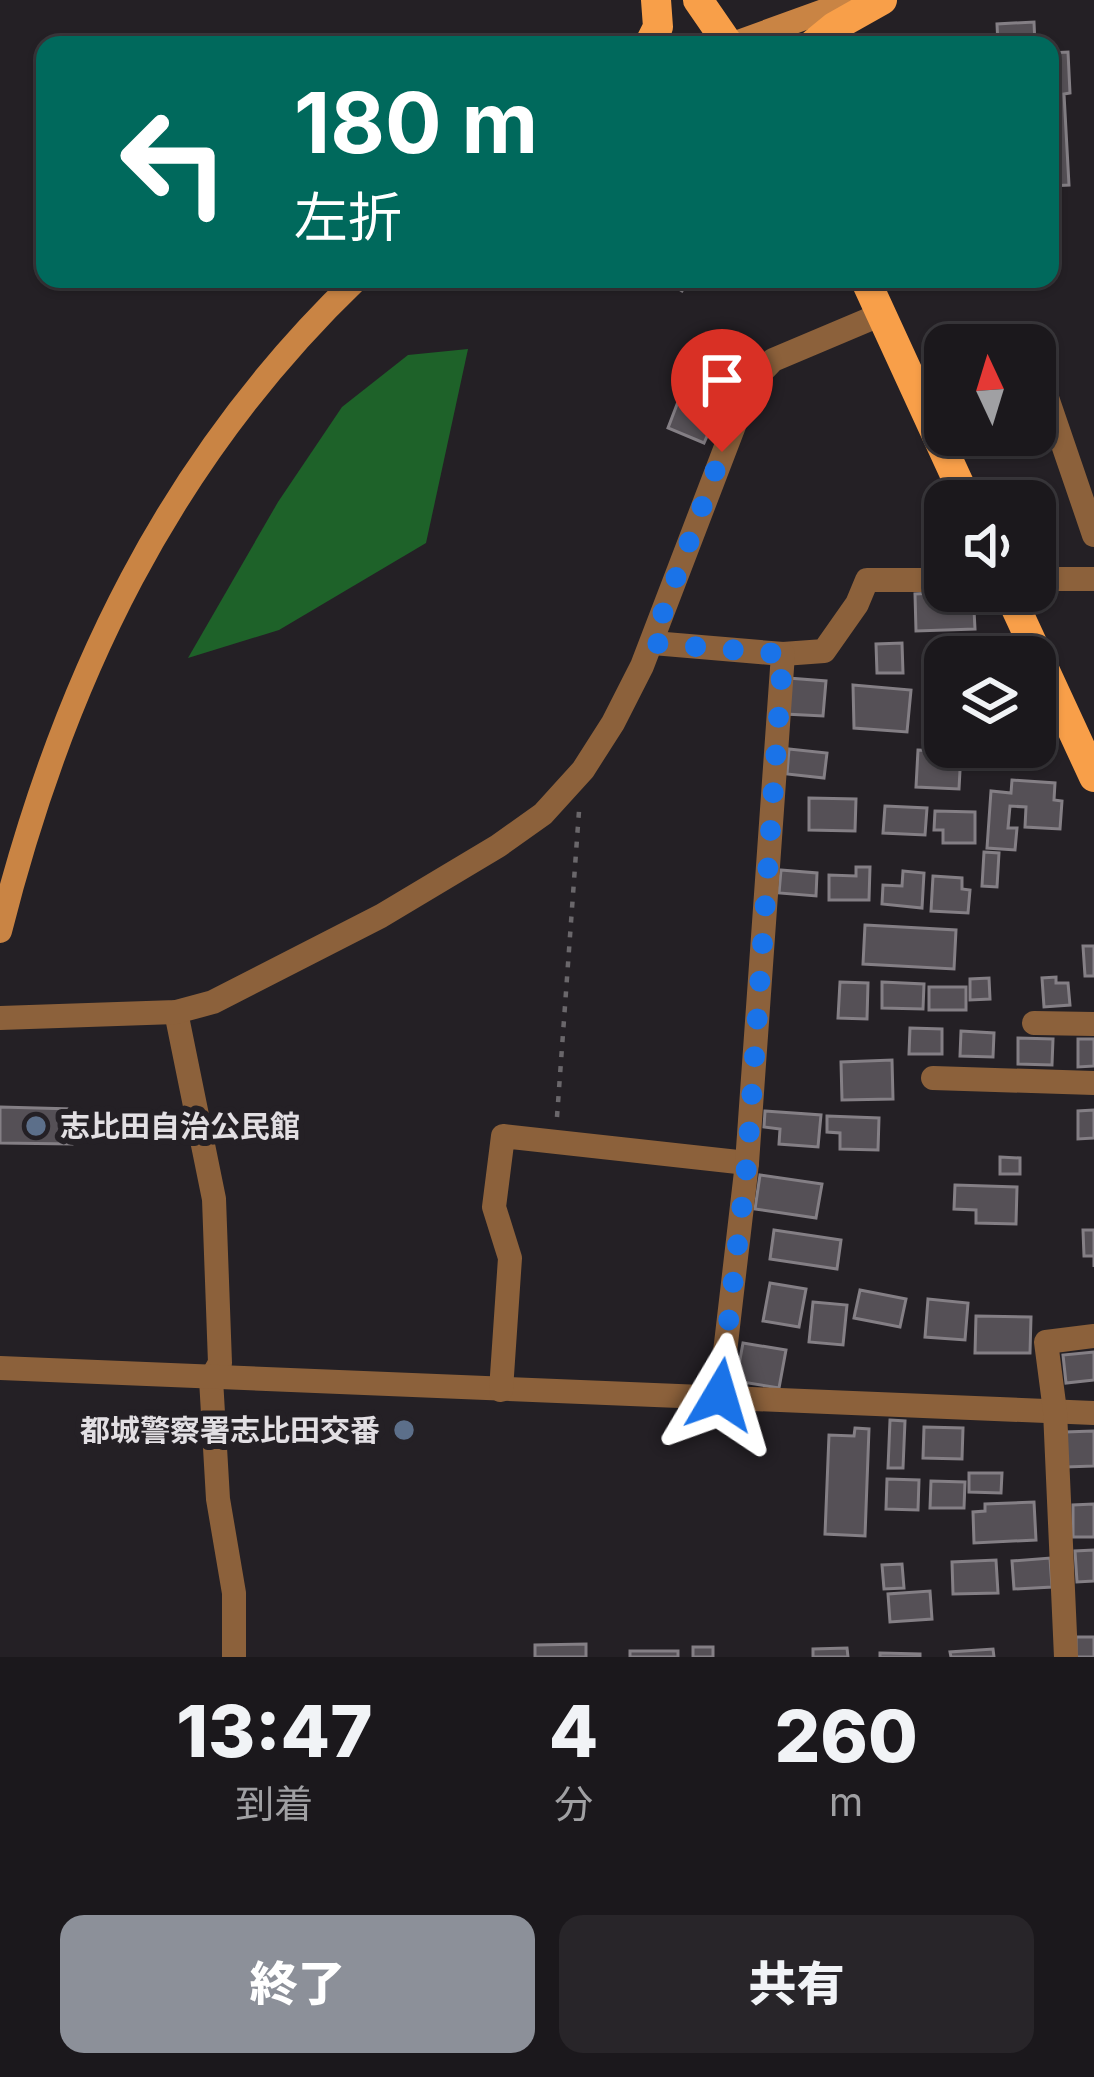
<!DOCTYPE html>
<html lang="ja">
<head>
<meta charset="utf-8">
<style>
	:root { --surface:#1b181c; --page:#282529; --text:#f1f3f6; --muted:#a0a0a3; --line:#39373b; --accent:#8c9099 }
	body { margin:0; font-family:Inter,"Noto Sans JP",sans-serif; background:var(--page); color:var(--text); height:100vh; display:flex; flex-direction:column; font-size:45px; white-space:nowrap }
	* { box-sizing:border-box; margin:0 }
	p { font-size:39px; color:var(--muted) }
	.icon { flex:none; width:66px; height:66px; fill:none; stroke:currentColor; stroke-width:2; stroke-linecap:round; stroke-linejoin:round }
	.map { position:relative; height:1657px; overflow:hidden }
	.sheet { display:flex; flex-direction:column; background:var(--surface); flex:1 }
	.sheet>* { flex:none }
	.guide { position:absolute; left:36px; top:36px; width:1023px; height:252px; border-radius:24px; box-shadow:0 3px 9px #0004,0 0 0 3px var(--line); background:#00695c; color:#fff; overflow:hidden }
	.needle { width:78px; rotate:356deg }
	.tools { position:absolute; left:924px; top:324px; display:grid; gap:24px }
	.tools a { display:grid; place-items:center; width:132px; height:132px; border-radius:24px; background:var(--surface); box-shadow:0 3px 9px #0004,0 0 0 3px var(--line); font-size:60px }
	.pin { position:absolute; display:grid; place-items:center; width:102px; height:102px; color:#fff; margin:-123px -51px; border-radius:50% 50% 50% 0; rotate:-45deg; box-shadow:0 0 12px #0007 }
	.pin .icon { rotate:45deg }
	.me { position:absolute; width:132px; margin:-66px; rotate:7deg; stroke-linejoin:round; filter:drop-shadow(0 0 9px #0008) }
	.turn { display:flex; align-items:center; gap:42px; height:252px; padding:0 60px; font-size:54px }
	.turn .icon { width:156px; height:156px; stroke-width:2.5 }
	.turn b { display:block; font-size:84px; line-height:102px }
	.eta { display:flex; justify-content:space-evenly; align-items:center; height:204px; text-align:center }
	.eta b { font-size:72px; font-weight:800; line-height:84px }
	.button { display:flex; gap:24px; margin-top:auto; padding:24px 60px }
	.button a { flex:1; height:138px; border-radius:24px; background:var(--accent); color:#fff; font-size:48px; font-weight:800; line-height:138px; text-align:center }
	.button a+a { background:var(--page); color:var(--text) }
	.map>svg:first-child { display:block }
	.forest { fill:#1e6229 }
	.building { fill:#555056; stroke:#847f85; stroke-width:3 }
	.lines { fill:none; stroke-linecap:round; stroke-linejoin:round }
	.path { stroke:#6a676b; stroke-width:4.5; stroke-dasharray:6 9; stroke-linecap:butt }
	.street { stroke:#8c613b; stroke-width:24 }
	.secondary { stroke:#c98444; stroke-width:24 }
	.primary { stroke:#f89f49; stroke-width:30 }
	.route { stroke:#1a73e8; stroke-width:21; stroke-dasharray:0 37.8 }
	.service-dot { fill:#5c6f8a; stroke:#242025; stroke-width:4.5 }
	.labels { text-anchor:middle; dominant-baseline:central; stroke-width:12; stroke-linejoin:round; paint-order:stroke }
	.poi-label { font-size:30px; font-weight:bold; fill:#e2dfe3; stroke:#242025; text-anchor:start }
</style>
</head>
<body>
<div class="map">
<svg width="1094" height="1657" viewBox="0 0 1094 1657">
	<rect width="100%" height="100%" fill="#242025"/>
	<polygon class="forest" points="468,349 426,543 279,630 188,658 278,502 342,407 408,355"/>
	<g class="building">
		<polygon points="1034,22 1035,45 998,45 997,24"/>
		<polygon points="1068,52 1070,93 1064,94 1069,185 1050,186 1050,53"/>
		<polygon points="662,279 689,279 682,291"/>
		<polygon points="681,394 719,409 704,443 668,428"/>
		<polygon points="973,591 975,629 916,631 915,594"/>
		<polygon points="902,643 903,673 877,673 876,644"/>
		<polygon points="924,672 945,672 945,690 923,689"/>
		<polygon points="788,678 826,681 823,716 785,714"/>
		<polygon points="853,685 911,690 907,732 854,728"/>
		<polygon points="789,749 827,753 824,778 787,774"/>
		<polygon points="918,750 961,752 959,789 916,787"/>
		<polygon points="1012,780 1055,783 1054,800 1062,801 1060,829 1025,827 1026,807 1010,806 1008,828 1017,828 1015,850 987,848 991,791 1011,793"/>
		<polygon points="809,798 856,799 855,831 809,830"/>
		<polygon points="885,806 927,808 925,835 883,833"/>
		<polygon points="935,811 975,812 975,843 943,843 943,830 934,830"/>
		<polygon points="984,852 999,853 997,887 982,886"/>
		<polygon points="856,867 870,867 869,900 829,900 829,875 856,876"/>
		<polygon points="781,870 817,873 816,896 779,893"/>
		<polygon points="903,871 924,873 922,908 882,904 883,885 902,886"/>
		<polygon points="933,876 962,878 962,889 970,890 968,913 931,911"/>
		<polygon points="865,925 956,930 954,969 863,964"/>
		<polygon points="1083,946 1094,946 1094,976 1085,976"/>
		<polygon points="1056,977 1056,983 1068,983 1070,1005 1044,1007 1042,978"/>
		<polygon points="989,978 990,999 970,1000 970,979"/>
		<polygon points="840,982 868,983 867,1019 838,1018"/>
		<polygon points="882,982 924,984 923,1009 882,1008"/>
		<rect x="929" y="987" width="37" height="23"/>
		<polygon points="910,1028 942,1029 942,1054 909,1054"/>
		<polygon points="961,1031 994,1033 993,1057 960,1056"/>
		<polygon points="1018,1038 1053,1039 1052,1065 1018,1064"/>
		<polygon points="1078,1039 1094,1039 1094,1066 1078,1067"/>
		<polygon points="892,1060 893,1099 842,1100 841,1062"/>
		<polygon points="0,1107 73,1109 72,1144 0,1143"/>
		<polygon points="1094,1110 1094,1138 1078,1139 1078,1111"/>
		<polygon points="765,1111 821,1115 818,1147 779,1144 780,1129 764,1127"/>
		<polygon points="827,1116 879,1118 878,1150 840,1149 840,1133 827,1132"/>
		<polygon points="1000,1157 1020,1158 1020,1174 1000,1174"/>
		<polygon points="760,1175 822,1184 816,1218 755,1209"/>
		<polygon points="955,1185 1017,1187 1016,1224 976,1223 976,1210 954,1209"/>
		<polygon points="774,1230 841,1240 837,1269 770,1259"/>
		<polygon points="1083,1230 1094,1230 1094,1267 1094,1256 1084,1256"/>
		<polygon points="770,1283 806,1289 799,1327 763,1321"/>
		<polygon points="860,1290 906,1299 900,1327 854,1318"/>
		<polygon points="928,1299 968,1303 965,1340 925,1337"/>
		<polygon points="813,1302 847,1305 843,1345 809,1342"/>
		<polygon points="976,1316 1031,1317 1030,1353 975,1353"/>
		<polygon points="743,1343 786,1350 779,1388 736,1381"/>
		<polygon points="1094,1352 1094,1380 1066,1383 1063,1355"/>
		<polygon points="890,1420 905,1421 903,1468 888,1468"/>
		<polygon points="924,1427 963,1428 962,1459 923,1458"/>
		<polygon points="855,1428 869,1429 865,1536 825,1534 829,1435 854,1436"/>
		<polygon points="1094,1431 1094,1466 1066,1467 1065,1432"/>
		<polygon points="969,1473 1002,1473 1001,1493 969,1492"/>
		<polygon points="887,1479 919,1480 918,1510 886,1509"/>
		<polygon points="931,1481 965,1482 964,1508 930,1508"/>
		<polygon points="1034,1502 1036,1540 974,1543 973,1512 985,1511 985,1504"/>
		<polygon points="1094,1504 1094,1537 1073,1537 1073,1505"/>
		<polygon points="1094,1550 1094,1581 1077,1582 1075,1551"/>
		<polygon points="1050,1558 1052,1587 1014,1589 1012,1561"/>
		<polygon points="996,1560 998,1593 953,1594 952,1562"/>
		<polygon points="902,1564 904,1588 884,1589 882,1565"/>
		<polygon points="930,1591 932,1619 890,1622 888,1594"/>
		<rect x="1076" y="1637" width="18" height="20"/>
		<polygon points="586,1644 586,1657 535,1657 535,1645"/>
		<rect x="693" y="1647" width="20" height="10"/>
		<polygon points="847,1648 848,1657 813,1657 813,1649"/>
		<polygon points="993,1649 994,1657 951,1657 950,1652"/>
		<rect x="630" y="1651" width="48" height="6"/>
		<polygon points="880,1653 920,1654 920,1657 880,1657"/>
	</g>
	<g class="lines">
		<polyline class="path" points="557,1117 579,811"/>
		<g class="street">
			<polyline points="1045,392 1094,535"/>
			<polyline points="1035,579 1094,579"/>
			<polyline points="653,643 783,654 824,651 857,604 867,580 945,580"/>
			<polyline points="176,1012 214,1199 220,1363 211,1379 218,1499 234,1593 234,1657"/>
			<polyline points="0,1018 176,1012 213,1002 381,916 498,846 543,814 583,770 613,723 642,666 750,384 773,360 882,314"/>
			<polyline points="1034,1023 1094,1024"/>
			<polyline points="933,1078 1094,1083"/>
			<polyline points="0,1368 1094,1413"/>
			<polyline points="501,1390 510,1258 494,1207 503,1136 747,1163"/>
			<polyline points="720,1395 747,1163 783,654"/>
			<polyline points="1066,1657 1055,1411 1046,1342 1094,1336"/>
		</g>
		<g class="secondary">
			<polyline points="730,45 854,0"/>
			<path d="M0,931C63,681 169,459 357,279"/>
		</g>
		<g class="primary">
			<polyline points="698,0 729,45"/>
			<polyline points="649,45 658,27 656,0"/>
			<polyline points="812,45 834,27 882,0"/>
			<polyline points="865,279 967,501"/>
			<polyline points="1008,591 1094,777"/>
		</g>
	</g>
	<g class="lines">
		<polyline class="route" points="720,1395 747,1163 783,654 652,643 722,452"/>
	</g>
	<g class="service-dot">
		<circle cx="36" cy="1126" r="12"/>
		<circle cx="404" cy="1430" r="12"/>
	</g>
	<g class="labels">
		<g class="poi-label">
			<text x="60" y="1126">志比田自治公民館</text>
			<text x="380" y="1430" text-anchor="end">都城警察署志比田交番</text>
		</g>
	</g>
</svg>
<div class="tools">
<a><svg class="needle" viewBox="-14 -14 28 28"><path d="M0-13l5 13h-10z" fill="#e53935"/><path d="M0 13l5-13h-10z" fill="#a0a0a3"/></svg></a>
<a><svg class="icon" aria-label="sound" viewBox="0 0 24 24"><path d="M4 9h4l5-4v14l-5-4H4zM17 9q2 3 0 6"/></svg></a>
<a><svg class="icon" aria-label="layers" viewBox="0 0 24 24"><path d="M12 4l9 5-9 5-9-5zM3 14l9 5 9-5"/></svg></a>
</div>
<div class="pin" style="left:722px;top:452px;background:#d93025"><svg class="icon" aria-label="arrive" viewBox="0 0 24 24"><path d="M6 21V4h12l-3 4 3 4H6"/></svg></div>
<svg class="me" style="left:720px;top:1395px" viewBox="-20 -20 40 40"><path d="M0-17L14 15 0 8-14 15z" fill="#1a73e8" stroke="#fff" stroke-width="4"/></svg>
<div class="guide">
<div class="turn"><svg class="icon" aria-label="left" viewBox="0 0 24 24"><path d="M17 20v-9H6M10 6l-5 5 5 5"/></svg><div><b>180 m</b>左折</div></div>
</div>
</div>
<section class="sheet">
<div class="eta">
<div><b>13:47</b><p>到着</p></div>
<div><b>4</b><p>分</p></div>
<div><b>260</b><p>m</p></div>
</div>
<div class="button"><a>終了</a><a>共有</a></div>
</section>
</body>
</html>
